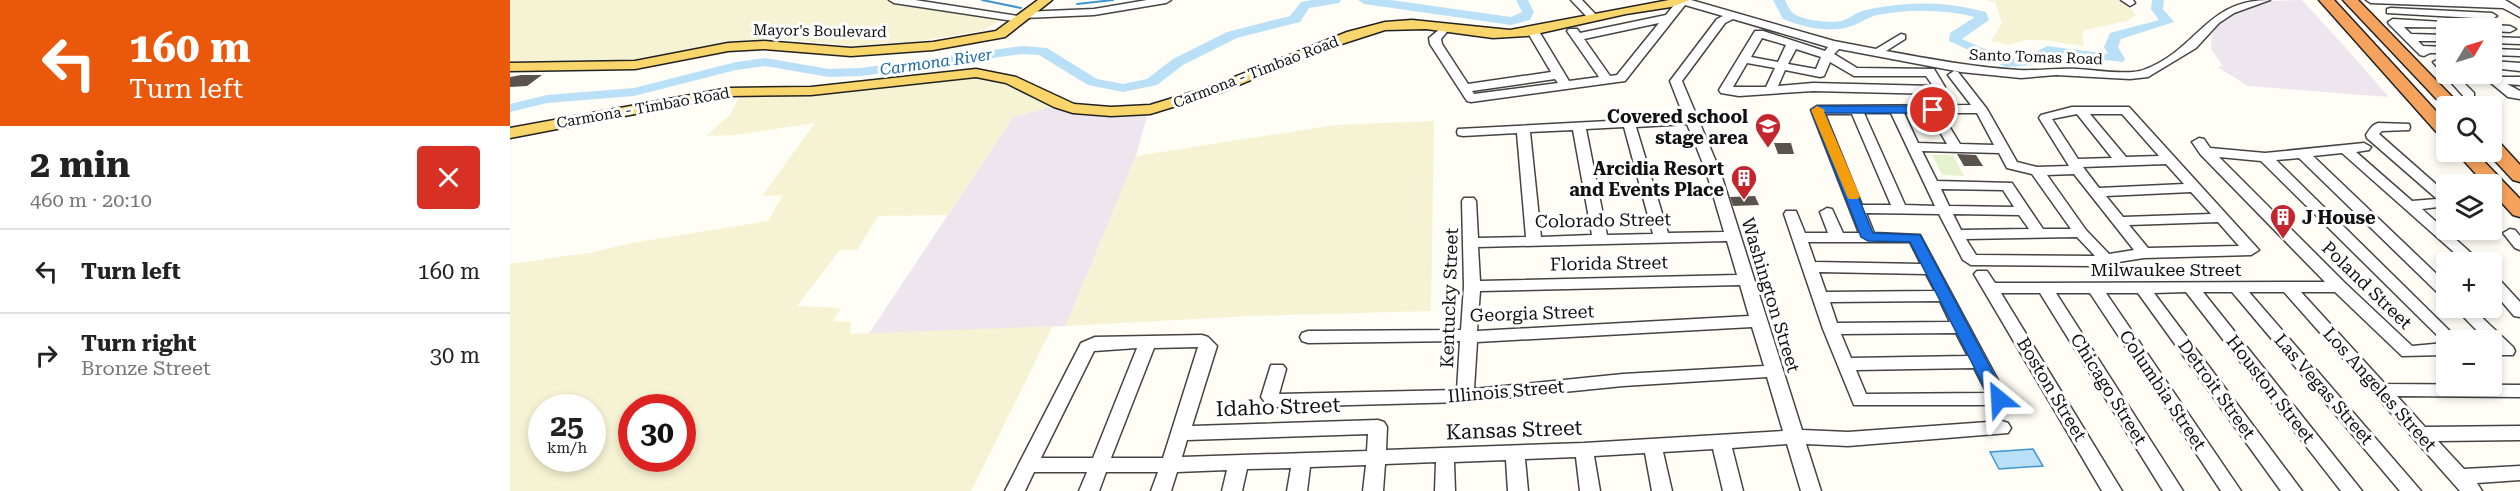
<!DOCTYPE html>
<html lang="en">
<head>
<meta charset="utf-8">
<style>
	:root { --surface:#fff; --page:#f6f6f6; --text:#222; --muted:#767676; --line:#e0e0e0 }
	body { margin:0; font-family:"Roboto Serif",serif; background:var(--page); color:var(--text); height:100vh; display:flex; flex-direction:column; font-size:22px; white-space:nowrap }
	* { box-sizing:border-box; margin:0 }
	p { font-size:20px; color:var(--muted) }
	.icon { flex:none; width:33px; height:33px; fill:none; stroke:currentColor; stroke-width:2; stroke-linecap:round; stroke-linejoin:round }
	.map { position:relative; flex:1; overflow:hidden }
	.panel { display:flex; flex-direction:column; background:var(--surface); width:510px }
	.panel>* { flex:none }
	.top-card { background:#ea580c; color:#fff; overflow:hidden }
	.needle { width:39px; rotate:52deg }
	.fabs { position:absolute; left:1926px; top:18px; display:grid; gap:12px }
	.fabs a { display:grid; place-items:center; width:66px; height:66px; border-radius:6px; background:var(--surface); box-shadow:0 3px 9px #0003; font-size:30px }
	.speed { position:absolute; left:18px; top:394px; display:flex; gap:12px; font-size:30px; font-weight:700; text-align:center }
	.speed>* { display:grid; place-content:center; width:78px; height:78px; border-radius:50%; background:var(--surface); box-shadow:0 3px 9px #0003; line-height:1 }
	.speed small { font-size:15px; font-weight:400 }
	.speed .limit { border:9px solid #d22; background:#fff; color:#111 }
	.pin { position:absolute; display:grid; place-items:center; width:51px; height:51px; color:#fff; margin:-26px; border:3px solid #fff; border-radius:50%; box-shadow:0 2px 6px #0007 }
	.me { position:absolute; width:66px; margin:-33px; rotate:333deg; stroke-linejoin:round; filter:drop-shadow(0 0 4px #0008) }
	.turn { display:flex; align-items:center; gap:21px; height:126px; padding:0 30px; font-size:27px }
	.turn .icon { width:78px; height:78px; stroke-width:2.5 }
	.turn b { display:block; font-size:42px; line-height:51px }
	.round { display:grid; place-items:center; flex:none; width:63px; height:63px; border-radius:6px; background:var(--page) }
	.head { display:flex; align-items:center; justify-content:space-between; height:102px; padding:0 30px }
	h1 { font-size:36px; font-weight:700; line-height:45px }
	ul { padding:0; list-style:none }
	li { display:flex; align-items:center; gap:18px; height:84px; padding:0 30px; border-top:2px solid var(--line) }
	li div { flex:1 }
	li b { display:block; font-size:22px }
	li em { font-style:normal }
	main { display:flex; flex:1; min-height:0 }
	.map>svg:first-child { display:block }
	.industrial { fill:#eee6ef }
	.farmland { fill:#f6f3d4; fill-rule:evenodd }
	.pitch { fill:#e6f2cf }
	.water { fill:#b9e0f7; stroke:#3f96cf; stroke-width:1.5 }
	.lines { fill:none; stroke-linecap:round; stroke-linejoin:round }
	.stream { stroke:#3f96cf; stroke-width:2 }
	.river { fill:#b9e0f7; fill-rule:evenodd }
	.building { fill:#5a524d }
	.minor-casing { stroke:#444; stroke-width:3 }
	.major-casing { stroke:#222; stroke-width:3 }
	.highway-casing { stroke:#222; stroke-width:3 }
	.minor { fill:#fff; fill-rule:evenodd }
	.major { fill:#f9d66b; fill-rule:evenodd }
	.highway { fill:#f5a25d; fill-rule:evenodd }
	.route { fill:#1a73e8; stroke:#114b97; stroke-width:1.5 }
	.slow { fill:#f59e0b }
	.labels { text-anchor:middle; dominant-baseline:central; stroke-width:6; stroke-linejoin:round; paint-order:stroke }
	.far-street-label { font-size:15px; fill:#111; stroke:#fff }
	.far-water-label { font-size:16px; font-style:italic; fill:#1768a6; stroke:#fff }
	.poi-label { font-size:18px; font-weight:bold; fill:#111; stroke:#fff; text-anchor:end }
	.street-label { font-size:18px; fill:#111; stroke:#fff }
	.near-street-label { font-size:21px; fill:#111; stroke:#fff }
</style>
</head>
<body>
<main>
<section class="panel">
<div class="top-card">
<div class="turn"><svg class="icon" aria-label="left" viewBox="0 0 24 24"><path d="M17 20v-9H6M10 6l-5 5 5 5"/></svg><div><b>160 m</b>Turn left</div></div>
</div>
<div class="head"><div><h1>2 min</h1><p>460 m · 20:10</p></div><a class="round" style="background:#d93025;color:#fff"><svg class="icon" aria-label="close" viewBox="0 0 24 24"><path d="M6 6l12 12M18 6L6 18"/></svg></a></div>
<ul>
<li><svg class="icon" aria-label="left" viewBox="0 0 24 24"><path d="M17 20v-9H6M10 6l-5 5 5 5"/></svg><div><b>Turn left</b></div><em>160 m</em></li>
<li><svg class="icon" aria-label="right" viewBox="0 0 24 24"><path d="M7 20v-9h11M14 6l5 5-5 5"/></svg><div><b>Turn right</b><p>Bronze Street</p></div><em>30 m</em></li>
</ul>
</section>
<div class="map">
<svg width="2010" height="491" viewBox="0 0 2010 491">
	<rect width="100%" height="100%" fill="#fffdf5"/>
	<g class="industrial">
		<polygon points="1792,0 1836,48 1879,97 1738,86 1708,67 1713,66 1701,49 1702,34 1707,26 1725,12 1761,1"/>
		<polygon points="550,104 636,109 637,116 626,156 556,326 358,335 503,117"/>
	</g>
	<g class="farmland">
		<polygon points="0,0 383,0 497,17 472,31 404,42 342,46 260,38 181,49 136,60 0,63"/>
		<polygon points="1475,0 1613,0 1626,15 1617,21 1575,30 1572,36 1574,46 1534,40 1515,40 1500,45 1481,41 1492,23 1485,2"/>
		<path d="M488,75L550,104L503,117L438,215L368,216L347,250H330L287,306L331,308L323,321L341,322L340,334L543,326L461,491H0V264L84,252L121,243L258,221L273,195L252,196L305,123L225,135L196,136L220,115L231,93ZM32,408H82V459H32ZM122,408H172V459H122Z"/>
		<polygon points="924,121 921,311 741,316 556,326 626,156 825,125"/>
	</g>
	<polygon class="pitch" points="1422,155 1443,155 1454,176 1432,175"/>
	<polygon class="water" points="1523,449 1533,466 1489,469 1480,452"/>
	<g class="lines">
		<g class="stream">
			<polyline points="472,0 511,8"/>
			<polyline points="567,4 603,0"/>
		</g>
		<g class="river">
			<polygon points="802,0 831,0 829,3 799,8 790,22 727,38 673,65 647,85 613,92 578,85 529,55 512,54 351,76 319,77 255,66 226,70 124,96 37,103 0,112 0,104 37,95 124,88 226,62 255,58 319,69 351,68 512,46 537,48 587,79 613,84 637,79 663,59 717,32 780,16 791,2"/>
			<polygon points="848,0 881,0 1001,17 1012,12 1006,0 1018,0 1024,12 1020,20 1001,25 854,4"/>
			<path d="M1263,0H1275C1277,4 1279,9 1282,12C1291,21 1320,23 1331,21C1339,19 1345,13 1352,11C1367,7 1382,5 1398,4C1424,2 1450,5 1476,12L1479,20L1452,39L1498,59L1515,58L1537,46L1598,54L1594,47L1600,33L1649,20L1641,9L1642,0H1654L1653,9L1664,22L1611,39L1608,47L1615,59L1613,62L1539,54L1523,65L1496,67L1439,41L1440,33L1465,17C1434,9 1399,9 1367,15C1358,17 1351,23 1342,26C1321,34 1293,27 1273,19Z"/>
		</g>
	</g>
	<g class="building">
		<polygon points="11,75 32,75 17,86 0,87 0,77"/>
		<polygon points="1264,143 1281,143 1284,154 1268,154"/>
		<polygon points="1447,154 1466,155 1473,166 1454,166"/>
		<polygon points="1245,196 1249,205 1223,206 1220,197"/>
	</g>
	<g class="lines">
		<g class="minor-casing">
			<g id="minor">
				<polygon points="379,0 405,0 508,16 513,12 584,9 637,0 661,0 656,3 584,15 514,18 509,22 384,3"/>
				<polygon points="1061,0 1072,0 1088,17 1079,19"/>
				<path d="M1168,0H1181L1324,41L1366,49L1391,34L1395,35V39L1376,51C1420,59 1463,67 1508,70C1528,71 1548,68 1567,69C1586,70 1620,76 1636,69C1689,48 1696,0 1760,0L1724,13L1709,23L1686,48L1638,77L1620,79L1546,75L1511,78L1451,72L1329,49L1324,54L1347,68L1424,69L1435,87L1431,93L1427,94L1303,91L1229,96L1211,93L1209,90L1245,31H1253L1315,51L1318,47L1223,19L1215,23L1172,81L1210,171L1292,430L1338,432L1492,421L1498,423L1501,428L1498,433L1338,446L1296,444L1311,491H1291L1277,444L1222,448L1233,491H1213L1203,449L1153,452L1162,491H1142L1135,453L1084,456L1090,491H1070L1066,457L1015,459L1018,491H998L996,460L944,462L945,491H925L926,462L875,464L873,491H853L856,465L800,467L797,491H777L781,468L737,469L732,491H712L717,470L667,472L661,491H641L648,472H596L589,491H569L577,472H524L515,491H495L569,347L571,343L585,337L692,335L698,337L707,346L682,426L868,420L874,422L877,427L876,450L1074,443L1273,431L1257,377L1113,386L955,402L764,407L758,406L751,397L761,365H773L776,369L769,394L947,390L950,341L798,343L792,341L790,337L792,333L798,331L951,330L954,286L952,201L954,198H964L966,201L968,238L1016,237L1007,133L953,136L948,135L947,132L948,129L1174,117L1160,81L1207,19L1213,16L1175,5L1115,81L961,102L957,101L920,44L919,38L936,24L941,27L931,39L932,44L958,84L1041,72L1018,33L1024,30L1030,33L1059,81L1089,77L1057,31L1059,29H1067L1070,33L1156,15ZM1149,23L1107,75L1100,76L1074,39ZM1252,38L1276,45L1268,62L1241,57ZM1286,49L1311,57L1306,69L1278,64ZM1320,62L1344,76H1416L1423,86L1303,83L1268,86L1275,70L1310,77L1314,76ZM1237,63L1265,68L1256,87H1223ZM1045,79L1048,83L964,94L962,91ZM1177,124L1196,171L1214,232L1158,233L1126,127ZM1114,127L1143,234L1097,235L1076,129ZM1063,130L1082,235L1031,237L1020,132ZM1217,241L1227,275L970,281L968,247ZM1230,285L1239,316L967,331L970,291ZM1242,327L1254,366L1113,374L964,389L967,342ZM688,347L653,458H601L644,348ZM627,348L583,458H531L584,351ZM858,434L857,451L672,457L677,440Z"/>
				<polygon points="1611,0 1623,0 1625,3 1620,6"/>
				<polygon points="1856,0 1995,0 2010,9 2010,17 1993,8 1861,3"/>
				<polygon points="1881,8 1982,13 1987,16 1982,19 1877,13 1877,9"/>
				<polygon points="1883,19 2000,26 2006,29 2000,32 1982,31 1982,28 1894,27 1901,34 1936,35 1936,41 1908,41 1913,46 1936,47 1936,53 1920,53 1914,56 1910,55 1879,24 1878,22"/>
				<polygon points="1982,37 2010,38 2010,44 1982,43"/>
				<polygon points="1982,49 2010,50 2010,56 1982,55"/>
				<polygon points="1929,59 1936,60 1936,74 1945,74 1964,93 1964,99 1956,99 1923,62"/>
				<polygon points="1982,61 2010,63 2010,71 1982,68"/>
				<path d="M1444,71L1448,72L1477,109L1507,162L1527,167L1559,166L1529,118L1531,115L1562,107H1619L1749,250L1741,255L1634,258L1583,266L1461,265L1453,260L1429,214L1356,213L1364,233L1410,235L1498,399L1495,404L1489,405H1344L1313,329L1274,214L1276,211H1286L1295,233H1318L1310,212L1317,208L1322,209L1333,233H1349L1301,110L1307,106L1461,105L1438,75ZM1354,113H1381L1425,206L1395,205ZM1394,113H1419L1437,144L1408,143ZM1431,113H1467L1484,145L1450,144ZM1315,114H1342L1381,205H1352ZM1567,114L1602,158L1568,159L1542,119ZM1580,114H1612L1649,156L1616,157ZM1412,151L1489,153L1497,168L1522,174L1561,229H1533L1502,183L1427,181ZM1656,164L1674,184L1589,188L1573,167ZM1564,174L1624,250L1599,254L1576,230L1537,175ZM1431,189L1493,190L1504,207L1439,206ZM1681,192L1701,214L1613,217L1596,196ZM1443,214L1509,215L1519,229L1451,230ZM1708,222L1729,246L1638,248L1619,225ZM1567,237L1585,256L1466,255L1456,239ZM1298,242H1400L1411,264L1305,262ZM1309,272L1416,274L1425,291L1316,292ZM1430,301L1440,322L1327,323L1320,302ZM1446,333L1458,356L1341,358L1331,334ZM1464,368L1477,393L1356,394L1346,370Z"/>
				<polygon points="1982,72 1987,77 2010,77 2010,85 1997,84 2010,91 2010,99 1998,97 1970,74"/>
				<path d="M1868,123L1899,124L1900,127L1899,130L1872,131L1869,134L1936,193V206L1912,209L1971,262H1955L1832,153L1803,156L1936,283V296L1930,295L1789,158L1766,160L1949,340H1936V355L1892,356L1825,292H1791L1875,384L2010,385V397L1887,396L1915,427L2010,426V440L1928,441L1954,469L2010,466V480L1967,483L1972,491H1950L1774,292H1739L1911,491H1890L1722,292H1693L1852,491H1831L1676,292L1644,293L1792,491H1771L1628,293H1596L1731,491H1711L1580,293H1546L1673,491H1653L1530,293H1491L1612,491H1592L1464,274L1467,271H1477L1485,283L1815,282L1691,155L1682,142L1689,138L1694,139L1700,148L1755,153L1854,143L1861,147L1859,150L1846,152L1902,201L1927,199L1857,138L1856,135C1859,130 1862,125 1868,123ZM1709,157L1751,161L1935,343L1902,346L1835,283Z"/>
				<polygon points="2000,229 2005,230 2010,236 2010,250 2005,248 1993,233"/>
				<polygon points="1982,276 1988,278 2010,302 2010,317 2004,316 1982,290"/>
				<polygon points="1945,308 1962,308 2003,347 2005,351 2003,355 1991,355 1982,346 1982,340 1976,340"/>
			</g>
		</g>
		<g class="major-casing">
			<g id="major">
				<polygon points="528,0 542,0 495,37 423,50 341,56 254,49 218,51 125,69 0,71 0,63 125,61 218,43 254,41 341,48 423,42 486,31"/>
				<polygon points="1159,0 1180,0 1161,7 1116,14 1017,36 983,38 916,29 875,30 813,50 712,92 640,114 601,116 563,113 544,107 496,83 466,77 301,95 219,96 0,138 0,128 219,88 301,87 466,69 506,77 564,104 601,107 640,105 702,86 837,32 875,22 902,20 1000,30"/>
			</g>
		</g>
		<g class="highway-casing">
			<g id="highway">
				<polygon points="1809,0 1824,0 1936,122 1936,137 1930,136"/>
				<polygon points="1833,0 1848,0 1951,106 1936,106 1936,109"/>
				<polygon points="1982,140 1989,142 2010,165 2010,182 2003,180 1977,152 1982,152"/>
				<polygon points="1946,152 1965,152 2010,199 2010,217 2003,215 1982,192 1982,184 1975,184"/>
			</g>
		</g>
		<use href="#minor" class="minor"/>
		<use href="#major" class="major"/>
		<use href="#highway" class="highway"/>
	</g>
	<polygon class="route" points="1307,106 1423,106 1429,110 1423,113 1314,113 1363,233 1410,235 1497,399 1495,404 1483,404 1400,242 1358,241 1351,237 1301,110"/>
	<polygon class="slow" points="1307,106 1315,110 1314,112 1350,196 1348,199 1339,199 1337,196 1301,110"/>
	<defs>
		<g id="school-pin" transform="scale(1.35)"><path d="M0 17L-7.5 6A9.5 9.5 0 1 1 7.5 6Z" fill="#c4262e" stroke="#fff"/><path d="M0-5L7-2L0 1L-7-2ZM-4 1L0 2.5L4 1V4Q0 6-4 4Z" fill="#fff"/></g>
		<g id="building-pin" transform="scale(1.35)"><path d="M0 17L-7.5 6A9.5 9.5 0 1 1 7.5 6Z" fill="#c4262e" stroke="#fff"/><path d="M-4-6H4V6H1V3H-1V6H-4ZM-2.5-4.3h1.7v1.8h-1.7ZM.8-4.3h1.7v1.8H.8ZM-2.5-1h1.7V.8h-1.7ZM.8-1h1.7V.8H.8Z" fill="#fff"/></g>
	</defs>
	<g fill-rule="evenodd">
		<use href="#school-pin" x="1258" y="126"/>
		<use href="#building-pin" x="1234" y="178"/>
		<use href="#building-pin" x="1773" y="217"/>
	</g>
	<g class="labels">
		<g class="far-street-label">
			<text transform="translate(310 31) rotate(1)">Mayor's Boulevard</text>
			<text transform="translate(1526 57) rotate(2)">Santo Tomas Road</text>
			<text transform="translate(746 72) rotate(-21)">Carmona - Timbao Road</text>
			<text transform="translate(133 108) rotate(-10)">Carmona - Timbao Road</text>
		</g>
		<g class="far-water-label">
			<text transform="translate(426 62) rotate(-8)">Carmona River</text>
		</g>
		<g class="poi-label">
			<text x="1238" y="116">Covered school<tspan x="1238" dy="21">stage area</tspan></text>
			<text x="1214" y="168">Arcidia Resort<tspan x="1214" dy="21">and Events Place</tspan></text>
			<text x="1792" y="217" text-anchor="start">J House</text>
		</g>
		<g class="street-label">
			<text transform="translate(1093 220) rotate(-1)">Colorado Street</text>
			<text transform="translate(1099 263) rotate(-1)">Florida Street</text>
			<text x="1656" y="269">Milwaukee Street</text>
			<text transform="translate(1857 285) rotate(44)">Poland Street</text>
			<text transform="translate(1261 295) rotate(73)">Washington Street</text>
			<text transform="translate(939 298) rotate(-88)">Kentucky Street</text>
			<text transform="translate(1022 313) rotate(-2)">Georgia Street</text>
			<text transform="translate(1542 389) rotate(59)">Boston Street</text>
			<text transform="translate(1599 389) rotate(58)">Chicago Street</text>
			<text transform="translate(1707 389) rotate(54)">Detroit Street</text>
			<text transform="translate(1761 389) rotate(52)">Houston Street</text>
			<text transform="translate(1814 389) rotate(49)">Las Vegas Street</text>
			<text transform="translate(1870 389) rotate(48)">Los Angeles Street</text>
			<text transform="translate(1653 390) rotate(56)">Columbia Street</text>
			<text transform="translate(996 391) rotate(-5)">Illinois Street</text>
		</g>
		<g class="near-street-label">
			<text transform="translate(768 407) rotate(-2)">Idaho Street</text>
			<text transform="translate(1004 430) rotate(-2)">Kansas Street</text>
		</g>
	</g>
</svg>
<div class="fabs">
<a><svg class="needle" viewBox="-14 -14 28 28"><path d="M0-13l5 13h-10z" fill="#e53935"/><path d="M0 13l5-13h-10z" fill="#767676"/></svg></a>
<a><svg class="icon" aria-label="search" viewBox="0 0 24 24"><circle cx="10" cy="10" r="6"/><path d="M15 15l6 6"/></svg></a>
<a><svg class="icon" aria-label="layers" viewBox="0 0 24 24"><path d="M12 4l9 5-9 5-9-5zM3 14l9 5 9-5"/></svg></a>
<a>+</a>
<a>−</a>
</div>
<div class="speed"><div>25<small>km/h</small></div><div class="limit">30</div></div>
<div class="pin" style="left:1423px;top:110px;background:#d93025"><svg class="icon" aria-label="arrive" viewBox="0 0 24 24"><path d="M6 21V4h12l-3 4 3 4H6"/></svg></div>
<svg class="me" style="left:1489px;top:399px" viewBox="-20 -20 40 40"><path d="M0-17L14 15 0 8-14 15z" fill="#1a73e8" stroke="#fff" stroke-width="4"/></svg>
</div>
</main>
</body>
</html>
